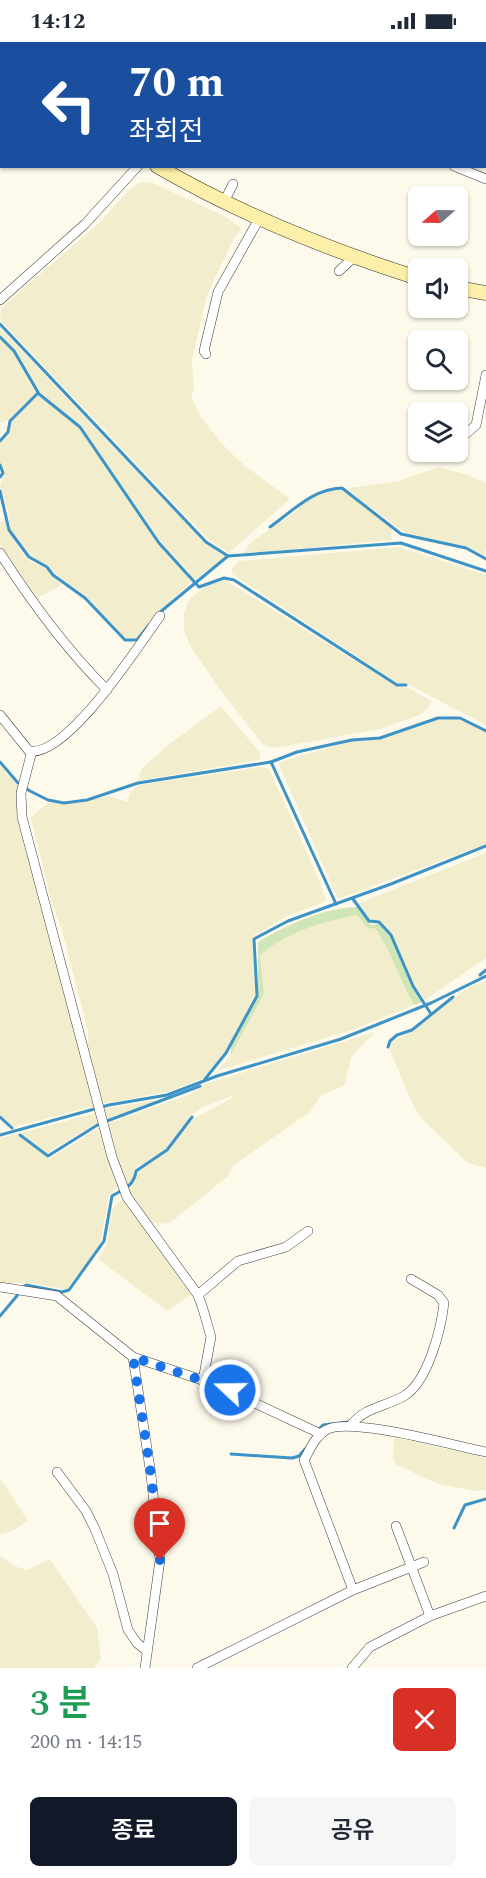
<!DOCTYPE html>
<html lang="ko">
<head>
<meta charset="utf-8">
<style>
	:root { --surface:#fff; --page:#f6f6f7; --text:#1f2937; --muted:#747a83; --accent:#111827 }
	body { margin:0; font-family:Spectral,"Noto Sans KR",serif; background:var(--page); color:var(--text); height:100vh; display:flex; flex-direction:column; font-size:22px; white-space:nowrap }
	* { box-sizing:border-box; margin:0 }
	p { font-size:20px; color:var(--muted) }
	.icon { flex:none; width:33px; height:33px; fill:none; stroke:currentColor; stroke-width:2; stroke-linecap:round; stroke-linejoin:round }
	.map { position:relative; height:1626px; overflow:hidden }
	.panel { display:flex; flex-direction:column; background:var(--surface); flex:1 }
	.panel>* { flex:none }
	.hud { position:absolute; left:0px; top:0px; width:486px; height:126px; box-shadow:0 2px 4px #0004; background:#1a4fa0; color:#fff; overflow:hidden }
	.needle { width:39px; rotate:250deg }
	.controls { position:absolute; left:408px; top:144px; display:grid; gap:12px }
	.controls a { display:grid; place-items:center; width:60px; height:60px; border-radius:9px; background:var(--surface); box-shadow:0 2px 4px #0004; font-size:30px }
	.pin { position:absolute; display:grid; place-items:center; width:51px; height:51px; color:#fff; margin:-62px -26px; border-radius:50% 50% 50% 0; rotate:-45deg; box-shadow:0 0 6px #0007 }
	.pin .icon { rotate:45deg }
	.me { position:absolute; width:66px; margin:-33px; rotate:291deg; stroke-linejoin:round; filter:drop-shadow(0 0 4px #0008) }
	.turn { display:flex; align-items:center; gap:21px; height:126px; padding:0 30px; font-size:27px }
	.turn .icon { width:78px; height:78px; stroke-width:2.5 }
	.turn b { display:block; font-size:42px; line-height:51px }
	.round { display:grid; place-items:center; flex:none; width:63px; height:63px; border-radius:9px; background:var(--page) }
	.overview { display:flex; align-items:center; justify-content:space-between; height:102px; padding:0 30px }
	h1 { font-size:36px; font-weight:600; line-height:45px; color:#1e9e55 }
	.button { display:flex; gap:12px; margin-top:auto; padding:12px 30px }
	.button a { flex:1; height:69px; border-radius:9px; background:var(--accent); color:#fff; font-size:24px; font-weight:600; line-height:69px; text-align:center }
	.button a+a { background:var(--page); color:var(--text) }
	.status { display:flex; justify-content:space-between; align-items:center; height:42px; padding:0 30px; background:var(--surface); direction:ltr }
	.status svg { height:16px; fill:currentColor }
	.map>svg:first-child { display:block }
	.farmland { fill:#f2eecd }
	.green { fill:#d1e6b7 }
	.lines { fill:none; stroke-linecap:round; stroke-linejoin:round }
	.stream { stroke:#3d93c5; stroke-width:3 }
	.street-casing { stroke:#3e3e3e; stroke-width:10 }
	.secondary-casing { stroke:#2d2d2d; stroke-width:15 }
	.street { stroke:#fff; stroke-width:9 }
	.secondary { stroke:#fbefa9; stroke-width:14 }
	.route { stroke:#1a73e8; stroke-width:10; stroke-dasharray:0 18 }
</style>
</head>
<body>
<div class="status"><b>14:12</b><svg viewBox="0 0 49 12"><path d="M0 12V9h3v3zM5 12V6h3v6zM10 12V3h3v9zM15 12V0h3v12zM26 1h20v11H26zM47 4h2v5h-2z"/></svg></div>
<div class="map">
<svg width="486" height="1626" viewBox="0 0 486 1626">
	<rect width="100%" height="100%" fill="#fefaeb"/>
	<g class="farmland">
		<polygon points="151,140 226,175 242,187 233,198 207,253 192,318 194,348 191,354 201,375 221,401 244,423 290,457 229,511 208,497 0,278 1,266 99,181 129,148 139,141"/>
		<polygon points="0,286 204,500 225,515 223,518 193,538 188,528 161,500 81,384 39,350 15,308 0,294"/>
		<polygon points="0,297 13,310 36,351 8,378 0,381"/>
		<polygon points="38,353 79,385 158,501 186,530 191,540 153,575 136,597 126,597 86,554 58,534 48,523 36,519 10,487 8,469 0,444 4,432 0,421 0,402 9,391 11,380"/>
		<polygon points="438,425 465,432 486,441 486,506 484,514 467,504 408,493 353,452 349,446 398,439"/>
		<polygon points="335,447 345,448 392,487 391,498 243,512 251,500 295,470 305,459"/>
		<polygon points="5,478 8,489 24,514 34,522 48,527 61,543 34,558 0,503 0,480"/>
		<polygon points="399,505 486,533 486,683 405,641 397,641 232,532 232,526 239,519"/>
		<polygon points="225,538 396,644 409,646 431,659 430,664 420,673 380,687 275,706 263,703 219,646 190,604 184,588 184,572 188,559 205,544"/>
		<polygon points="221,664 261,712 259,718 137,739 143,725 167,704"/>
		<polygon points="458,677 486,691 486,802 338,857 279,723 280,720 352,699 382,697 437,678"/>
		<polygon points="0,724 20,746 95,1064 13,1085 0,1073"/>
		<polygon points="261,725 269,727 317,833 326,857 322,861 287,874 253,894 255,953 225,1010 202,1037 167,1050 102,1062 88,1005 88,989 62,888 51,859 31,775 48,761 79,761 109,754 128,760 129,752 138,743"/>
		<polygon points="486,811 486,916 425,958 414,943 392,892 380,880 370,878 359,861"/>
		<polygon points="357,872 368,887 375,886 381,895 393,916 414,963 352,988 217,1029 231,1013 264,953 260,913 278,898 302,886"/>
		<polygon points="486,939 486,1126 468,1121 423,1078 413,1063 389,1006 391,1000 413,989 467,946"/>
		<polygon points="375,990 352,1014 344,1044 321,1053 310,1070 234,1123 227,1135 170,1181 157,1182 151,1180 131,1152 130,1148 137,1131 167,1110 193,1077 232,1056 232,1054 203,1065 189,1075 165,1108 134,1127 133,1136 126,1145 106,1082 191,1052 205,1042"/>
		<polygon points="169,1056 106,1077 104,1067"/>
		<polygon points="96,1071 98,1080 47,1111 20,1091"/>
		<polygon points="100,1085 117,1145 109,1153 100,1203 67,1247 27,1241 0,1241 0,1096 16,1092 49,1117"/>
		<polygon points="124,1158 191,1253 167,1269 98,1217 107,1202 112,1168 119,1159"/>
		<polygon points="394,1395 486,1416 486,1448 475,1449 438,1442 397,1423 393,1418"/>
		<polygon points="0,1436 28,1479 10,1490 0,1492"/>
		<polygon points="0,1514 14,1524 27,1528 50,1517 97,1586 101,1616 94,1626 0,1626"/>
	</g>
	<path class="green" d="M352,865H357L371,883L379,882C402,901 406,936 422,960L414,963C400,938 392,911 375,886L368,887L357,873C321,880 289,889 260,913L264,952L231,1013V1004L258,955V900C287,883 318,868 352,865Z"/>
	<g class="lines">
		<g class="stream">
			<polyline points="0,282 206,500 228,514 401,501 486,529"/>
			<polyline points="0,295 14,309 39,352 80,385 159,501 199,545 224,536 234,538 397,643 406,643"/>
			<polyline points="0,399 8,390 10,379 38,351"/>
			<polyline points="0,423 3,431 0,435"/>
			<polyline points="0,449 9,488 29,515 47,525 53,533 85,556 125,598 137,598 149,583"/>
			<path d="M270,485C293,469 312,447 342,446L401,492L466,506L486,517"/>
			<polyline points="159,571 228,514"/>
			<polyline points="0,720 18,741 30,749 48,758 64,761 87,758 138,741 271,720 336,862"/>
			<polyline points="271,720 297,710 352,698 380,696 438,676 460,676 486,689"/>
			<polyline points="353,857 369,879 379,880 391,893 413,944 431,972"/>
			<polyline points="480,933 486,928"/>
			<polyline points="388,1005 390,999 397,993 412,988 453,955"/>
			<polyline points="205,1037 226,1011 257,954 254,897 288,879 391,842 486,804"/>
			<polyline points="0,1075 12,1086"/>
			<polyline points="0,1093 109,1063 167,1053 217,1034 341,997 431,961 486,934"/>
			<polyline points="20,1093 48,1114 99,1082 200,1044"/>
			<path d="M0,1274L26,1243L62,1250L69,1248L104,1199L112,1154C124,1147 134,1144 136,1129L167,1108L192,1075"/>
			<polyline points="317,1389 323,1383 349,1380"/>
			<polyline points="231,1412 292,1416 299,1414 305,1407"/>
			<polyline points="454,1486 465,1463 486,1457"/>
		</g>
		<g class="street-casing">
			<g id="street">
				<polyline points="95,2 96,0"/>
				<polyline points="0,112 2,111"/>
				<polyline points="454,124 486,137"/>
				<polyline points="224,160 233,142"/>
				<polyline points="339,229 355,214"/>
				<polyline points="0,258 85,182 138,124"/>
				<polyline points="206,312 204,309 218,250 260,175"/>
				<polyline points="462,395 476,383 486,333"/>
				<path d="M0,511C32,561 65,606 107,648"/>
				<path d="M0,673L29,709C67,716 139,603 160,574"/>
				<polyline points="32,709 21,751 22,775 112,1115 127,1155 198,1253 203,1267 211,1295 203,1338"/>
				<polyline points="0,1245 57,1254 133,1315 214,1342 321,1392"/>
				<polyline points="198,1253 238,1219 286,1205 308,1189"/>
				<polyline points="133,1315 151,1433 160,1518 145,1626"/>
				<path d="M351,1383C365,1365 385,1365 404,1354C428,1340 441,1287 444,1261L438,1253L411,1237"/>
				<polyline points="57,1430 86,1469 95,1487 113,1532 128,1588 137,1601 147,1609"/>
				<polyline points="396,1484 430,1574 486,1554"/>
				<path d="M353,1548L304,1418C310,1408 315,1394 326,1388C349,1374 455,1404 486,1410"/>
				<polyline points="197,1626 353,1548 424,1520"/>
				<polyline points="352,1626 370,1605 430,1574"/>
			</g>
		</g>
		<g class="secondary-casing">
			<g id="secondary">
				<polyline points="0,23 2,24"/>
				<path d="M157,124C238,171 329,208 418,236"/>
				<polyline points="458,246 486,251"/>
			</g>
		</g>
		<use href="#street" class="street"/>
		<use href="#secondary" class="secondary"/>
	</g>
	<g class="lines">
		<polyline class="route" points="160,1518 151,1433 133,1315 230,1348"/>
	</g>
</svg>
<div class="controls">
<a><svg class="needle" viewBox="-14 -14 28 28"><path d="M0-13l5 13h-10z" fill="#e53935"/><path d="M0 13l5-13h-10z" fill="#747a83"/></svg></a>
<a><svg class="icon" aria-label="sound" viewBox="0 0 24 24"><path d="M4 9h4l5-4v14l-5-4H4zM17 9q2 3 0 6"/></svg></a>
<a><svg class="icon" aria-label="search" viewBox="0 0 24 24"><circle cx="10" cy="10" r="6"/><path d="M15 15l6 6"/></svg></a>
<a><svg class="icon" aria-label="layers" viewBox="0 0 24 24"><path d="M12 4l9 5-9 5-9-5zM3 14l9 5 9-5"/></svg></a>
</div>
<div class="pin" style="left:160px;top:1518px;background:#d93025"><svg class="icon" aria-label="arrive" viewBox="0 0 24 24"><path d="M6 21V4h12l-3 4 3 4H6"/></svg></div>
<svg class="me" style="left:230px;top:1348px" viewBox="-20 -20 40 40"><circle r="17" fill="#1a73e8" stroke="#fff" stroke-width="3"/><path d="M0-11L8 9 0 5-8 9z" fill="#fff"/></svg>
<div class="hud">
<div class="turn"><svg class="icon" aria-label="left" viewBox="0 0 24 24"><path d="M17 20v-9H6M10 6l-5 5 5 5"/></svg><div><b>70 m</b>좌회전</div></div>
</div>
</div>
<section class="panel">
<div class="overview"><div><h1>3 분</h1><p>200 m · 14:15</p></div><a class="round" style="background:#d93025;color:#fff"><svg class="icon" aria-label="close" viewBox="0 0 24 24"><path d="M6 6l12 12M18 6L6 18"/></svg></a></div>
<div class="button"><a>종료</a><a>공유</a></div>
</section>
</body>
</html>
